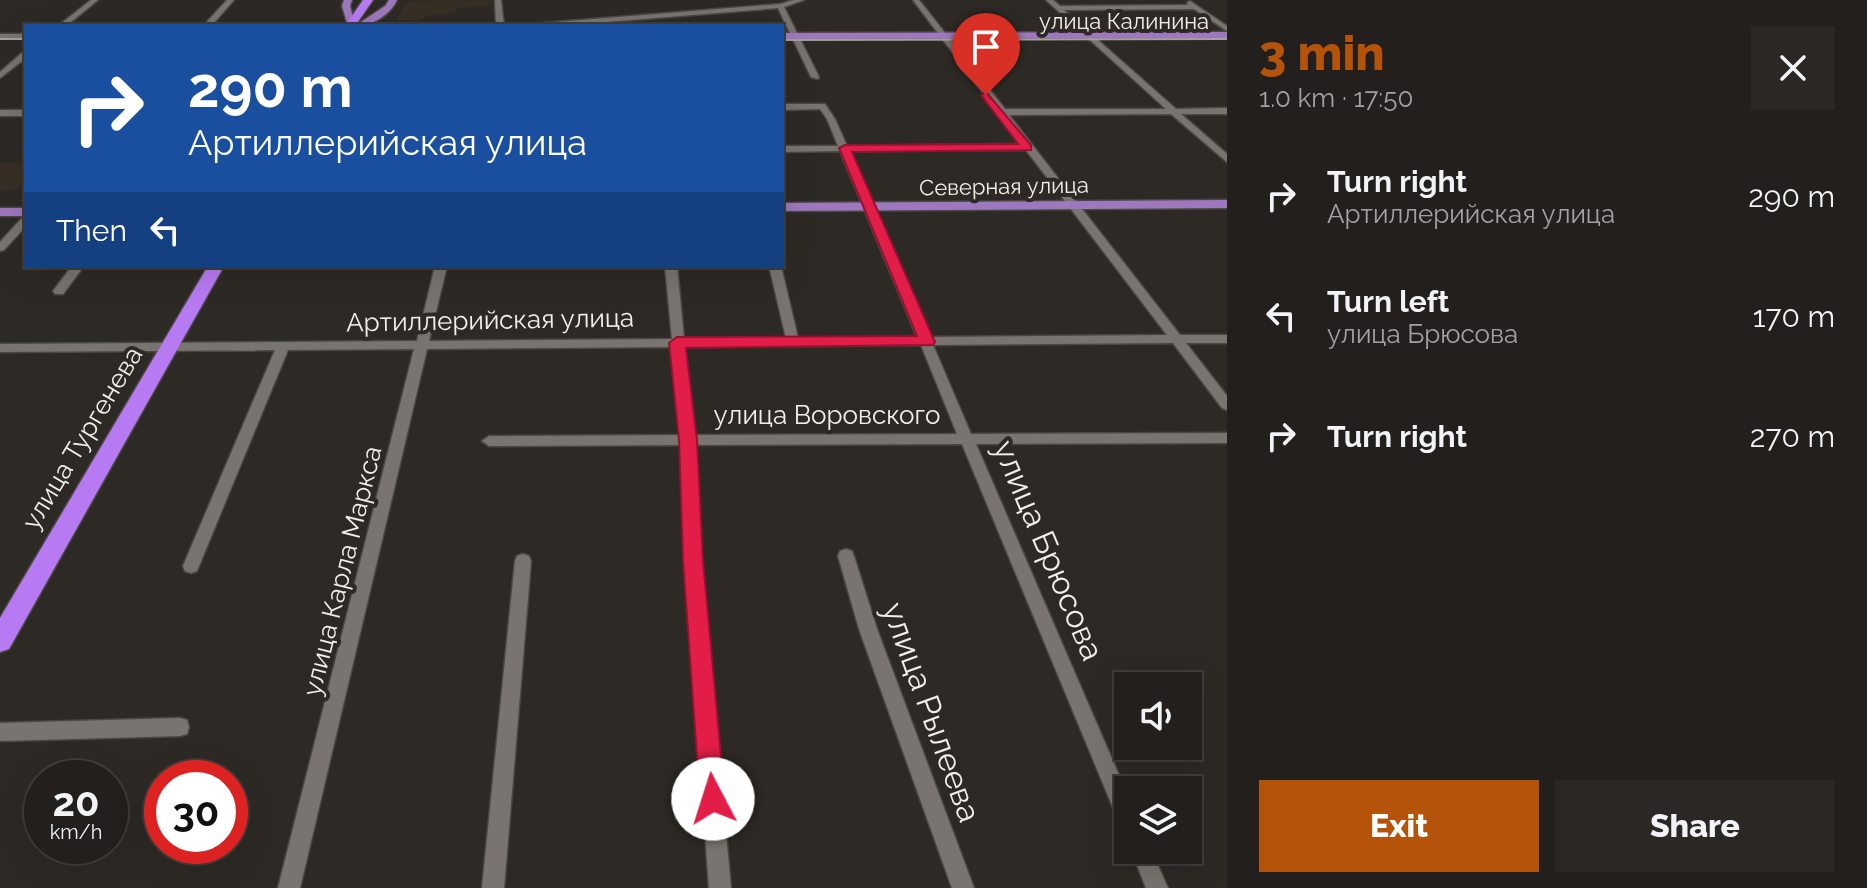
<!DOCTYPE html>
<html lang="en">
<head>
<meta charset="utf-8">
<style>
	:root { --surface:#221f1c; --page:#2a2725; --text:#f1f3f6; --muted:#a2a2a3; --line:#3f3d3b; --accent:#b45309 }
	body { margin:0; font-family:Raleway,sans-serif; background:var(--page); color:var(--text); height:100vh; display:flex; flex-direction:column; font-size:30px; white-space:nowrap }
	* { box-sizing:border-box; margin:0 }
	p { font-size:26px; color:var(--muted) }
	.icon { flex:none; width:44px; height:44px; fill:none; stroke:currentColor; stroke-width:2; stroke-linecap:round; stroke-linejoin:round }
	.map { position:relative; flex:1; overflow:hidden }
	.details { display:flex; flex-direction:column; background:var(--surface); width:640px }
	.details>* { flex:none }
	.banner { position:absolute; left:24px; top:24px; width:760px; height:244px; border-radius:0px; box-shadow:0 8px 32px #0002,0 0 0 2px var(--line); background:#1a4fa0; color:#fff; overflow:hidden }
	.buttons { position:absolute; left:1114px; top:672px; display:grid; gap:16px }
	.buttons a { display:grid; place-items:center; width:88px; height:88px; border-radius:0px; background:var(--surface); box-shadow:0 8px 32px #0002,0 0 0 2px var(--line); font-size:40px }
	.speed { position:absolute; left:24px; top:760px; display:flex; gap:16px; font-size:40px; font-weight:700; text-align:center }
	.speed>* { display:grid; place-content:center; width:104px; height:104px; border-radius:50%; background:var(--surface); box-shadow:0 8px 32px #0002,0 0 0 2px var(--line); line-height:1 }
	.speed small { font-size:20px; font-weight:400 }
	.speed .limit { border:12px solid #d22; background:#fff; color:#111 }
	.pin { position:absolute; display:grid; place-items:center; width:68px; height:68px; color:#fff; margin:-82px -34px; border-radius:50% 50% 50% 0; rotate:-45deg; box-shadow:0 0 8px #0007 }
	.pin .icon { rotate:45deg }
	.me { position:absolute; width:88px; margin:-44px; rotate:355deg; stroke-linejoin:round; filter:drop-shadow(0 0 6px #0008) }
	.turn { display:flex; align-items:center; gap:28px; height:168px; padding:0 32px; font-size:36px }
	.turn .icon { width:104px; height:104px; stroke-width:2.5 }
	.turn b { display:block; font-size:56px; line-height:68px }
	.then { display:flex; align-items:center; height:76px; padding:0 32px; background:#0003; gap:16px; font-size:30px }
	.round { display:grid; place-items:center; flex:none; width:84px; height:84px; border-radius:0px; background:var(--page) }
	.summary { display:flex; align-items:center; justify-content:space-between; height:136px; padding:0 32px }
	h1 { font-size:48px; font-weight:800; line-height:60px; color:var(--accent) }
	.cta { display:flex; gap:16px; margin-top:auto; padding:16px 32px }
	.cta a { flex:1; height:92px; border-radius:0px; background:var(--accent); color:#fff; font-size:32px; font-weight:800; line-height:92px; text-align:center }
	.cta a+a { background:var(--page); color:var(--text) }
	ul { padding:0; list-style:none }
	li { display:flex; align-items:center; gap:24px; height:120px; padding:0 32px }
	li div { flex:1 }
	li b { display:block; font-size:30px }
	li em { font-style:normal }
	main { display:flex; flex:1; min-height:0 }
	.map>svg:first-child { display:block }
	.built { fill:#372e25 }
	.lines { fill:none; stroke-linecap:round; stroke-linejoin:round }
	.minor-casing { stroke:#4b4743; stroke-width:3 }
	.major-casing { stroke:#4b4743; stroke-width:3 }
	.highway-casing { stroke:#4b4743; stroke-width:3 }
	.minor { fill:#79746f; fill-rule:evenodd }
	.major { fill:#9e78be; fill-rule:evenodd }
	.highway { fill:#b77af3; fill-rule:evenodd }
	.tram { stroke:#a4a09e; stroke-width:2 }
	.route { fill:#e11d48; stroke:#92132f; stroke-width:2 }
	.labels { text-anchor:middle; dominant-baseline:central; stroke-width:8; stroke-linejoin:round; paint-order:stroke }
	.far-street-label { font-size:22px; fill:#f1eeec; stroke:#2d2925 }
	.street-label { font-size:26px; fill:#f1eeec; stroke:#2d2925 }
	.near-street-label { font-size:32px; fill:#f1eeec; stroke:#2d2925 }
</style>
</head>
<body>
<main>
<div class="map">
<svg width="1227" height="888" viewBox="0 0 1227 888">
	<rect width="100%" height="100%" fill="#2d2925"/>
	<g class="built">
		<polygon points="489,0 490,6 456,8 455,13 431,15 418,21 397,20 405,3 411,1"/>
		<polygon points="26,162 26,181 16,190 0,190 0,163"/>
	</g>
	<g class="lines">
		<g class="minor-casing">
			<g id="minor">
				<polygon points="91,0 98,0 66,26 58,26"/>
				<polygon points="227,0 234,0 211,26 203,26"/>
				<polygon points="495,0 501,0 504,26 496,26"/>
				<polygon points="794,0 804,0 784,7 819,77 818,79 811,77 778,8 557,26 527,26 531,24 780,4"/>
				<path d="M913,0H919L1005,109H1166L1046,0H1053L1060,6L1188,5L1187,3L1190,1L1227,26V31L1194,9L1064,10L1176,109L1227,108V114H1181L1227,154V162L1171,114L1009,115L1180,335H1227V343H1186L1227,396V410L1222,408L1173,343L933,345L971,434L1227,433V443L976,444L1128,796V830L1121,827L962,444L695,445L701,560L731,888H709L685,560L681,445L489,446L482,441L489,436L681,435L673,347L427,349L300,888H278L414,349L288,350L199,566L197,571L191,573L185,571L183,566L275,350L0,352V344L417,341L435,266H447L429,341L672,339L665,266H677L684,339L786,338L769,266H781L798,338L917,337L840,151L782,152V146H838L827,119L820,109L782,110V104H825L835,119L847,146L1022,144L999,115L996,114V110ZM1026,150L1167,335L930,337L849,151ZM921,345L957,434L694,435L685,347Z"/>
				<rect x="0" y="34" width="26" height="4"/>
				<polygon points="23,52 26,52 26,58 0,78 0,72"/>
				<rect x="0" y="110" width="26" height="6"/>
				<polygon points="26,217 26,226 4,250 0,251 0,242 22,218"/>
				<polygon points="72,266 84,266 63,294 55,294 53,291"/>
				<polygon points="846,549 852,551 854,556 877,629 974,888 952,888 859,629 838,556 840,551"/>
				<polygon points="523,554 529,556 531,561 504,888 482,888 515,561 517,556"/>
				<polygon points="180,718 187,720 189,727 187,734 180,736 0,741 0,723"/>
				<polygon points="1131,850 1151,850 1168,888 1146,888"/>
			</g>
		</g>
		<g class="major-casing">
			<g id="major">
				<polygon points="344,0 352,0 350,6 355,25 347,23 342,6"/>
				<path d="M389,0H397C390,15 372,26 355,26L385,6Z"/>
				<polygon points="1227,32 1227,38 782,39 782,33"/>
				<polygon points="1227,200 1227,208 782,211 782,203"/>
				<rect x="0" y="208" width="26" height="8"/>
			</g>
		</g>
		<g class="highway-casing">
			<g id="highway">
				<polygon points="363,0 373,0 355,26 345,26"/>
				<polygon points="208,266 224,266 9,649 0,652 0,618"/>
			</g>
		</g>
		<use href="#minor" class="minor"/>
		<use href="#major" class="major"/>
		<use href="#highway" class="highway"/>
		<g class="tram">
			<polyline points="0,39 26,39"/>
			<polyline points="782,40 1227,39"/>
		</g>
	</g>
	<polygon class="route" points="986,92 1031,145 1031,150 852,152 935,342 933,345 686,348 697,440 703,560 725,799 722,808 713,811 703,808 700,799 683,560 679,440 669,343 677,337 917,336 839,148 845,145 1018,144 981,95"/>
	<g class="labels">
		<g class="far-street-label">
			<text x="1124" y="21">улица Калинина</text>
			<text transform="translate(1004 186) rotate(-1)">Северная улица</text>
		</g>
		<g class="street-label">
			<text transform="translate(490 320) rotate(-1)">Артиллерийская улица</text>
			<text x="827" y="415">улица Воровского</text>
			<text transform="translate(82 438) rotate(-59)">улица Тургенева</text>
			<text transform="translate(342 571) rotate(-76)">улица Карла Маркса</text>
		</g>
		<g class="near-street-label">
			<text transform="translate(1049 550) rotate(67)">улица Брюсова</text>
			<text transform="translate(932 712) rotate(70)">улица Рылеева</text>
		</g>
	</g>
</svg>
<div class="buttons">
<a><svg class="icon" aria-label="sound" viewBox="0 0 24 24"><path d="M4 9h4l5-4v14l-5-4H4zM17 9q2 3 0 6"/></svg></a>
<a><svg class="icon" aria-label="layers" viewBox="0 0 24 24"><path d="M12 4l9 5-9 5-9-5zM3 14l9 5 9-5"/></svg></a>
</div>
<div class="speed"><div>20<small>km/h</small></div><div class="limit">30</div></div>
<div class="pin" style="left:986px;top:95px;background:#d93025"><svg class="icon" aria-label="arrive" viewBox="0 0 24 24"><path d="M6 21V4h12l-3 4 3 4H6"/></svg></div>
<svg class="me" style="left:713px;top:799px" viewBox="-20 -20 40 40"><circle r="19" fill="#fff"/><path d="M0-13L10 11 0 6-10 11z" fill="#e11d48"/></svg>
<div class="banner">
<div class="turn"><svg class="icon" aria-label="right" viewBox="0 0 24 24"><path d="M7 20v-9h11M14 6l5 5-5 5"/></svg><div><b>290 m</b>Артиллерийская улица</div></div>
<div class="then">Then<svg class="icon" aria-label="left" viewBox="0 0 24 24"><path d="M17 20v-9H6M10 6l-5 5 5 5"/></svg></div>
</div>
</div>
<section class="details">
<div class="summary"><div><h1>3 min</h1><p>1.0 km · 17:50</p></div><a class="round"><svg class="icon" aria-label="close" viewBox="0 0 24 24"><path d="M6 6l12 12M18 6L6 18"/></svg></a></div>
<ul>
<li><svg class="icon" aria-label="right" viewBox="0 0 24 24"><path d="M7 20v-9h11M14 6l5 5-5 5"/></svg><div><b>Turn right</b><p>Артиллерийская улица</p></div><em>290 m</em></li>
<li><svg class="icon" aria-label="left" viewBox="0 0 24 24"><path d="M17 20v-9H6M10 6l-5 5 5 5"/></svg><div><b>Turn left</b><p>улица Брюсова</p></div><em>170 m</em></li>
<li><svg class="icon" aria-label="right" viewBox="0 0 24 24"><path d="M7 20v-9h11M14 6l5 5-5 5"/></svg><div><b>Turn right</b></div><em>270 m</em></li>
</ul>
<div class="cta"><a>Exit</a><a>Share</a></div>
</section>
</main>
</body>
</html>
